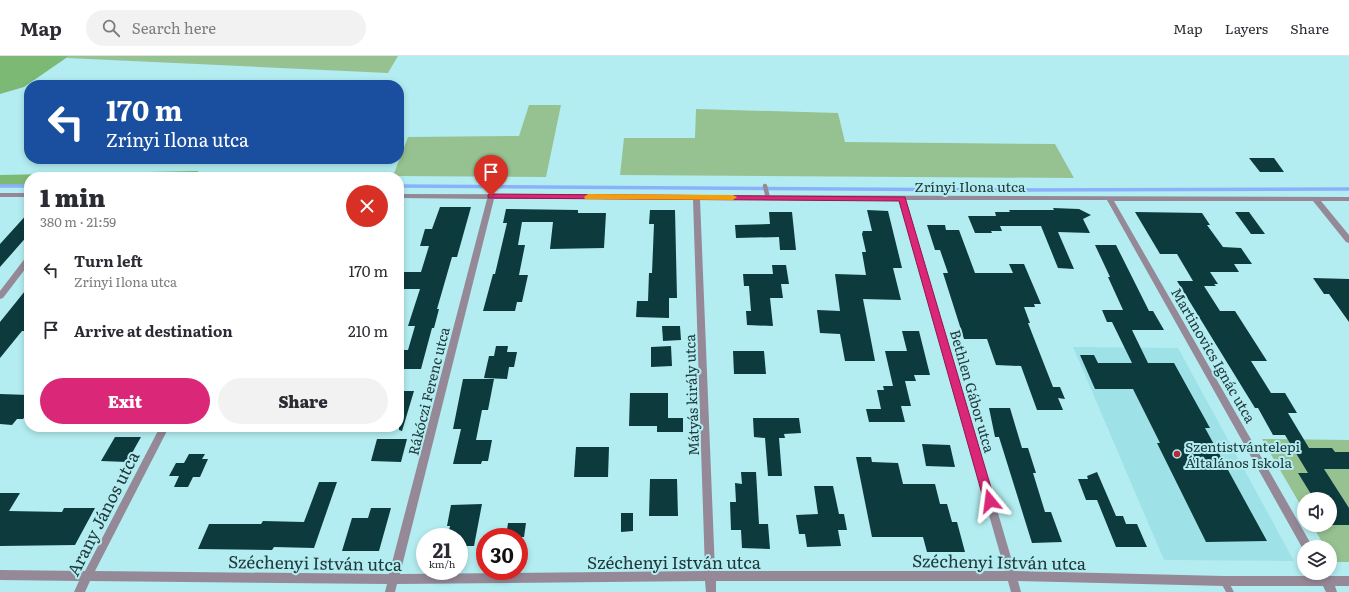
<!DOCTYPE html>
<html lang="en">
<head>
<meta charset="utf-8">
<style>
	:root { --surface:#fff; --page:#f2f2f3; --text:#2b2b33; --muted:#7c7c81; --line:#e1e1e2; --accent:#db2777 }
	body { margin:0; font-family:Literata,serif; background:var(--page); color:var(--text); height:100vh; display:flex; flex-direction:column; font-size:15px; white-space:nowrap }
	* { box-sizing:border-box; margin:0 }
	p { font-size:13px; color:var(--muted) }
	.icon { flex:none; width:22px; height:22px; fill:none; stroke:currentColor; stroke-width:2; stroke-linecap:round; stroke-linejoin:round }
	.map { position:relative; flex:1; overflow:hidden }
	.drawer { position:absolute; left:24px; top:116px; width:380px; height:260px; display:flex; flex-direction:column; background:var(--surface); border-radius:16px; box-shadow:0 2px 6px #0003 }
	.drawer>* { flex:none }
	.hud { position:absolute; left:24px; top:24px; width:380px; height:84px; border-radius:16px; box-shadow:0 2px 6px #0003; background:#1a4fa0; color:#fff; overflow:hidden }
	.tools { position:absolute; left:1297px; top:436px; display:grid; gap:8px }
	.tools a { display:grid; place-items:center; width:40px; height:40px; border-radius:50%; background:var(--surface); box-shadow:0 2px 6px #0003; font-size:20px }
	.speed { position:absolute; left:416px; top:472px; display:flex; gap:8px; font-size:20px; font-weight:700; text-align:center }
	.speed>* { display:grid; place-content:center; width:52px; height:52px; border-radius:50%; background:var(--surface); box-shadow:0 2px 6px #0003; line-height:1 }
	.speed small { font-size:10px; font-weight:400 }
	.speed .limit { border:6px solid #d22; background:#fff; color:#111 }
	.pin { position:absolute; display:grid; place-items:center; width:34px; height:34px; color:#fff; margin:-41px -17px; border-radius:50% 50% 50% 0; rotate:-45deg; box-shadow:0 0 4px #0007 }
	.pin .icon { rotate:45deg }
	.me { position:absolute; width:44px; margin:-22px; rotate:344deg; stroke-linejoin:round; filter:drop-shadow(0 0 3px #0008) }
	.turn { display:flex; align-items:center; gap:14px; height:84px; padding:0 16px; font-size:18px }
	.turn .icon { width:52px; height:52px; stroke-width:2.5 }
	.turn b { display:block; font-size:28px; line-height:34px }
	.round { display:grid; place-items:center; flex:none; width:42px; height:42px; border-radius:21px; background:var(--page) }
	.overview { display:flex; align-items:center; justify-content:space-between; height:68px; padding:0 16px }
	h1 { font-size:24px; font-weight:800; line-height:30px }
	.cta { display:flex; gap:8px; margin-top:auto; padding:8px 16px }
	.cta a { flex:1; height:46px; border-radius:24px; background:var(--accent); color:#fff; font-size:16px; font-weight:800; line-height:46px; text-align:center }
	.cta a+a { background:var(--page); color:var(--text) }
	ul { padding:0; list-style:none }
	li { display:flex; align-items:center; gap:12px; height:60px; padding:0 16px }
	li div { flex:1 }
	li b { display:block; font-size:15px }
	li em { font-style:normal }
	header { display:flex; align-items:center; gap:24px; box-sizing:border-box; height:56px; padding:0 20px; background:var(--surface); border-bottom:1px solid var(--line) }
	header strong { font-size:19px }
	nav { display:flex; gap:22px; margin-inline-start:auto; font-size:14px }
	.search { width:280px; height:36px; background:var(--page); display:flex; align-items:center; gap:10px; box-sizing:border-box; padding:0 14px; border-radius:22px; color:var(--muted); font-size:15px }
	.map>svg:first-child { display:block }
	.built { fill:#9ee1e6 }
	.green { fill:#96c291 }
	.forest { fill:#7cb975 }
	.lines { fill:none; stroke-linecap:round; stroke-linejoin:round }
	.stream { stroke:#89b2fa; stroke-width:3.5 }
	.building { fill:#0d3a3d }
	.service-far1 { stroke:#958997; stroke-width:4.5 }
	.service { stroke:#958997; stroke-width:7 }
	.minor { fill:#958997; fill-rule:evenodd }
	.route { fill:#db2777; stroke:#8e194d }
	.slow { fill:#f59e0b }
	.poi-dot { fill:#ba2937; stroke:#b3edf1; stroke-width:1.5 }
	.labels { text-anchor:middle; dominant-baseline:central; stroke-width:4; stroke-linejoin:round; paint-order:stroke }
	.street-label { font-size:14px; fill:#21393a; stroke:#b3edf1 }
	.poi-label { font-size:14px; fill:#21393a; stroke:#b3edf1; text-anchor:start }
	.near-street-label { font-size:17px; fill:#21393a; stroke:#b3edf1 }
</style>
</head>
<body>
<header>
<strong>Map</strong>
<div class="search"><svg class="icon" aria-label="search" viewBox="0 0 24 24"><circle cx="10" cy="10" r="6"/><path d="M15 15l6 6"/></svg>Search here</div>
<nav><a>Map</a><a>Layers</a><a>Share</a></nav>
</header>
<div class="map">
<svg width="1349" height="536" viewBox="0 0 1349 536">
	<rect width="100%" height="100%" fill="#b3edf1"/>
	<polygon class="built" points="1073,291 1178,292 1294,505 1164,504"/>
	<g class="green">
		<polygon points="69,0 398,0 388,17 67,2"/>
		<polygon points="529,49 561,49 546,121 393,120 408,81 519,80"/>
		<polygon points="696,53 838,57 845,86 1055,88 1074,122 620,119 624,82 695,82"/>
		<polygon points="1262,383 1349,384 1349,506 1334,506 1330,500 1330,491 1325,491 1312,469 1330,469 1330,443 1304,443 1304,455"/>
	</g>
	<g class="forest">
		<polygon points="0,0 69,0 24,31 0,38"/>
		<polygon points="198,115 197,121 29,121 29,130 0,130 0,119"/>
	</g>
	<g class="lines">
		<g class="stream">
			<polyline points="0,130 29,130"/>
			<polyline points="399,130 1005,134 1349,133"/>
		</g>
	</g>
	<g class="building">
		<polygon points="1249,102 1274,102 1284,116 1260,116"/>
		<polygon points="440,151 471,151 457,201 452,201 437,253 439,253 434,272 432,272 421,313 399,313 399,294 408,294 415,270 408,270 420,233 399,233 399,224 402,216 421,216 429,190 420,190 425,173 432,173"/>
		<polygon points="1053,152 1079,153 1091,159 1083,163 1090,177 1058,176 1074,213 1058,212 1041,170 1000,170 1002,175 991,175 992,177 975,177 968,160 996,160 995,156 1010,156 1009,154 1054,154"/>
		<polygon points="506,153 578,154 578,157 606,157 604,192 550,193 553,166 522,166 518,189 525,189 519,219 528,219 522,246 517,246 515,255 483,255 493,218 495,218 507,167 503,167"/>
		<polygon points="650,154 675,154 677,242 669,242 669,262 636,261 637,245 648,245 649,217 652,217 654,168 649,168"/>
		<polygon points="867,154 888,155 902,212 893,212 901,244 863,243 875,305 845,305 840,278 820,277 817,254 840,255 835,218 866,219 862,196 866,196 862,178 863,175 872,175"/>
		<polygon points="29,156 29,178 0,211 0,188"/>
		<polygon points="769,156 792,156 796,194 780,194 779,181 736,182 735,169 770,168"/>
		<polygon points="1135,156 1202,157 1210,169 1207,169 1223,191 1241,192 1252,208 1234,208 1239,216 1210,216 1218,228 1214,228 1216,230 1204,230 1220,255 1235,255 1267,305 1251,305 1271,337 1285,337 1297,357 1288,357 1309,392 1332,392 1335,396 1349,396 1349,413 1324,413 1349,452 1349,469 1330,469 1330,443 1314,443 1298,417 1308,417 1285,379 1273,379 1258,352 1255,352 1177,225 1193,225 1177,198 1160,198"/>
		<polygon points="1235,156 1249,156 1265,178 1251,178"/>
		<polygon points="927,169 945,169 946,174 959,174 975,217 1013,217 1009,208 1024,208 1041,248 1034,248 1035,251 1024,251 1030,267 1028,267 1053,331 1060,331 1065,343 1058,342 1063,354 1037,354 1021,310 996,309 987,283 964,283 943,217 948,217 940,194 935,194"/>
		<polygon points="1095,189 1116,189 1149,255 1153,255 1164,274 1132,274 1148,307 1174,307 1210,372 1205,372 1267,485 1206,486 1157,387 1160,387 1133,333 1095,333 1080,299 1094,299 1098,307 1132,307 1112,266 1107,266 1102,254 1123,254 1108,221 1110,221"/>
		<polygon points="772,209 786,209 789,228 781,228 783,242 770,242 773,270 747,269 746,255 751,255 749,230 744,230 743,218 773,218"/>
		<polygon points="1313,222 1349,223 1349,266 1329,238 1324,238"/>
		<polygon points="29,230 29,275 22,275 0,302 0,266"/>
		<polygon points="662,270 680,270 681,284 663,285"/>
		<polygon points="902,275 919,275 930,319 914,319 916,325 905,325 911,350 901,350 905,366 869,366 866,353 881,353 877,334 884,334 883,330 893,330 885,295 907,295"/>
		<polygon points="496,290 508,290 507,296 517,296 514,311 509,311 507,323 484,322 489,300 494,300"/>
		<polygon points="671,290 672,310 651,311 651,291"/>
		<polygon points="733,295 764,295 766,318 734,318"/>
		<polygon points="463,323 494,323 488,354 482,354 476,384 492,384 488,405 482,405 481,408 453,408 461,373 453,373"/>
		<polygon points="399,335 414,335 402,375 399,374"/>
		<polygon points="630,337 668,337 668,362 683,362 683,376 657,376 657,370 629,370"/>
		<polygon points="0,338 29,339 29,355 23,363 17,363 12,369 0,368"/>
		<polygon points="989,352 1010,352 1022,392 1028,392 1036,417 1033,417 1045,456 1051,456 1062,486 1032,487 999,381 995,381"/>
		<polygon points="753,362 799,362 801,377 784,378 785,382 779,382 782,420 768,420 765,382 754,381"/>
		<polygon points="115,381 141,381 127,406 101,405"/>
		<polygon points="377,383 407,383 401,406 371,405"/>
		<polygon points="922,388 950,389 955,411 926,410"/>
		<polygon points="576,391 609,391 608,421 574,421"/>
		<polygon points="189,398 205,398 202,403 208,403 200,421 193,421 188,431 174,431 179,420 169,420 176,407 184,407"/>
		<polygon points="856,401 871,401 872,406 898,407 903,428 935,428 940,448 947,448 952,466 957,466 965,496 927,496 923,481 872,481"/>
		<polygon points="741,416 756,416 759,468 768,468 770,493 742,492 741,474 731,474 730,446 736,446 735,427 742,428"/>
		<polygon points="1097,416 1116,460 1123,460 1126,468 1137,468 1147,491 1116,491 1097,444 1086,444 1078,423 1088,423 1087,420"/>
		<polygon points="650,423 677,423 678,460 649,460"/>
		<polygon points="319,426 337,426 314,492 274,491 272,494 198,493 209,468 261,468 263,465 304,466"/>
		<polygon points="814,430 833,430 839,458 844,458 847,474 838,474 841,490 807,491 805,478 799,478 796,459 818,458"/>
		<polygon points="0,437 20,437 9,455 62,456 64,452 95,452 75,489 0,490"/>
		<polygon points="482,448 474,490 459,490 459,481 448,479 450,470 447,470 451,449"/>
		<polygon points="371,452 391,452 379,495 342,495 352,462 368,462"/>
		<polygon points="621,457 633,457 633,475 621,476"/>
		<polygon points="508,467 526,467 524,481 506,481"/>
	</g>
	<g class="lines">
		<polyline class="service-far1" points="765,130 768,142"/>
		<polyline class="service" points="1224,525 1230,536"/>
		<g class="minor">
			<rect x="0" y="137" width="29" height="4"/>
			<path d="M399,138L1349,141V145H1321L1349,179V187L1346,186L1313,145H1114L1311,488L1312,491H1304V495L1107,144H906L1015,515L1224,520H1318L1317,517H1328L1329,520H1349V530H1335L1337,536H1326L1323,530H1224L1018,525L1021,536H1011L1008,525H716V536H706L705,525L397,528L395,536H385L387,528L90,525L85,536H74L79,525L0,524V514L85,515L160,371H169L95,515L389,518L487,143L399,142ZM494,143H693L705,515L400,518ZM700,143L899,144L1005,515H715Z"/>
			<polygon points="29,200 29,208 3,242 0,243 0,235 26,201"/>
		</g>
	</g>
	<polygon class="route" points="491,138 905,141 995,445 994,448 990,450 986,448 984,445 899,145 488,142 488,139"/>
	<polygon class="slow" points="588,138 733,139 737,141 733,144 585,143 584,141"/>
	<circle class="poi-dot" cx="1177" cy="398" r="4"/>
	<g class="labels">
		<g class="street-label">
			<text x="970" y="130">Zrínyi Ilona utca</text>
			<text transform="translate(1214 299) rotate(60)">Martinovics Ignác utca</text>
			<text transform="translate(428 335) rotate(-76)">Rákóczi Ferenc utca</text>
			<text transform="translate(973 335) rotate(74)">Bethlen Gábor utca</text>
			<text transform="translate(691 339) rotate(-92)">Mátyás király utca</text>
		</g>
		<g class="poi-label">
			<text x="1185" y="390">Szentistvántelepi<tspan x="1185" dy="16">Általános Iskola</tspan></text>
		</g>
		<g class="near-street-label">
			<text transform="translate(102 457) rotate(-63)">Arany János utca</text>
			<text x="674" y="505">Széchenyi István utca</text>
			<text transform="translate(999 505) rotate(1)">Széchenyi István utca</text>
			<text transform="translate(315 506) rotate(1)">Széchenyi István utca</text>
		</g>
	</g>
</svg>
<div class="tools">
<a><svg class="icon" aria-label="sound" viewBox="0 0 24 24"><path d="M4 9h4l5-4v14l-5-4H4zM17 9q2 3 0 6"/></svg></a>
<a><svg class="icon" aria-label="layers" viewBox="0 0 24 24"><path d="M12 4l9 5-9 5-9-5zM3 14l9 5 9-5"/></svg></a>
</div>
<div class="speed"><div>21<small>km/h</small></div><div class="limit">30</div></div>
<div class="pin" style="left:491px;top:140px;background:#d93025"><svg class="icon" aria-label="arrive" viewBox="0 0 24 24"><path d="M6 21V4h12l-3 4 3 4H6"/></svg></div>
<svg class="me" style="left:990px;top:445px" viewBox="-20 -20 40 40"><path d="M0-17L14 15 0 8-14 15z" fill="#db2777" stroke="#fff" stroke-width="4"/></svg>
<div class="hud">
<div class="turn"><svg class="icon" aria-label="left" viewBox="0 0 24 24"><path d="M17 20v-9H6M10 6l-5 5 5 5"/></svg><div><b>170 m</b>Zrínyi Ilona utca</div></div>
</div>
<section class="drawer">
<div class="overview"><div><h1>1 min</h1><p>380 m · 21:59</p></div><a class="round" style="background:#d93025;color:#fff"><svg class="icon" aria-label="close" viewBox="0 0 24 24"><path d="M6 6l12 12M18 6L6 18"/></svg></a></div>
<ul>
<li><svg class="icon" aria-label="left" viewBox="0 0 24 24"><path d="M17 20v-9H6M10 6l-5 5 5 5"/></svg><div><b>Turn left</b><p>Zrínyi Ilona utca</p></div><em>170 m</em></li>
<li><svg class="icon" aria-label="arrive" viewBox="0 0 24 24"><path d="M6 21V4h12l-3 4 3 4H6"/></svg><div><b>Arrive at destination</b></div><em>210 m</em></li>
</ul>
<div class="cta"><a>Exit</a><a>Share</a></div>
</section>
</div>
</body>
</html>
